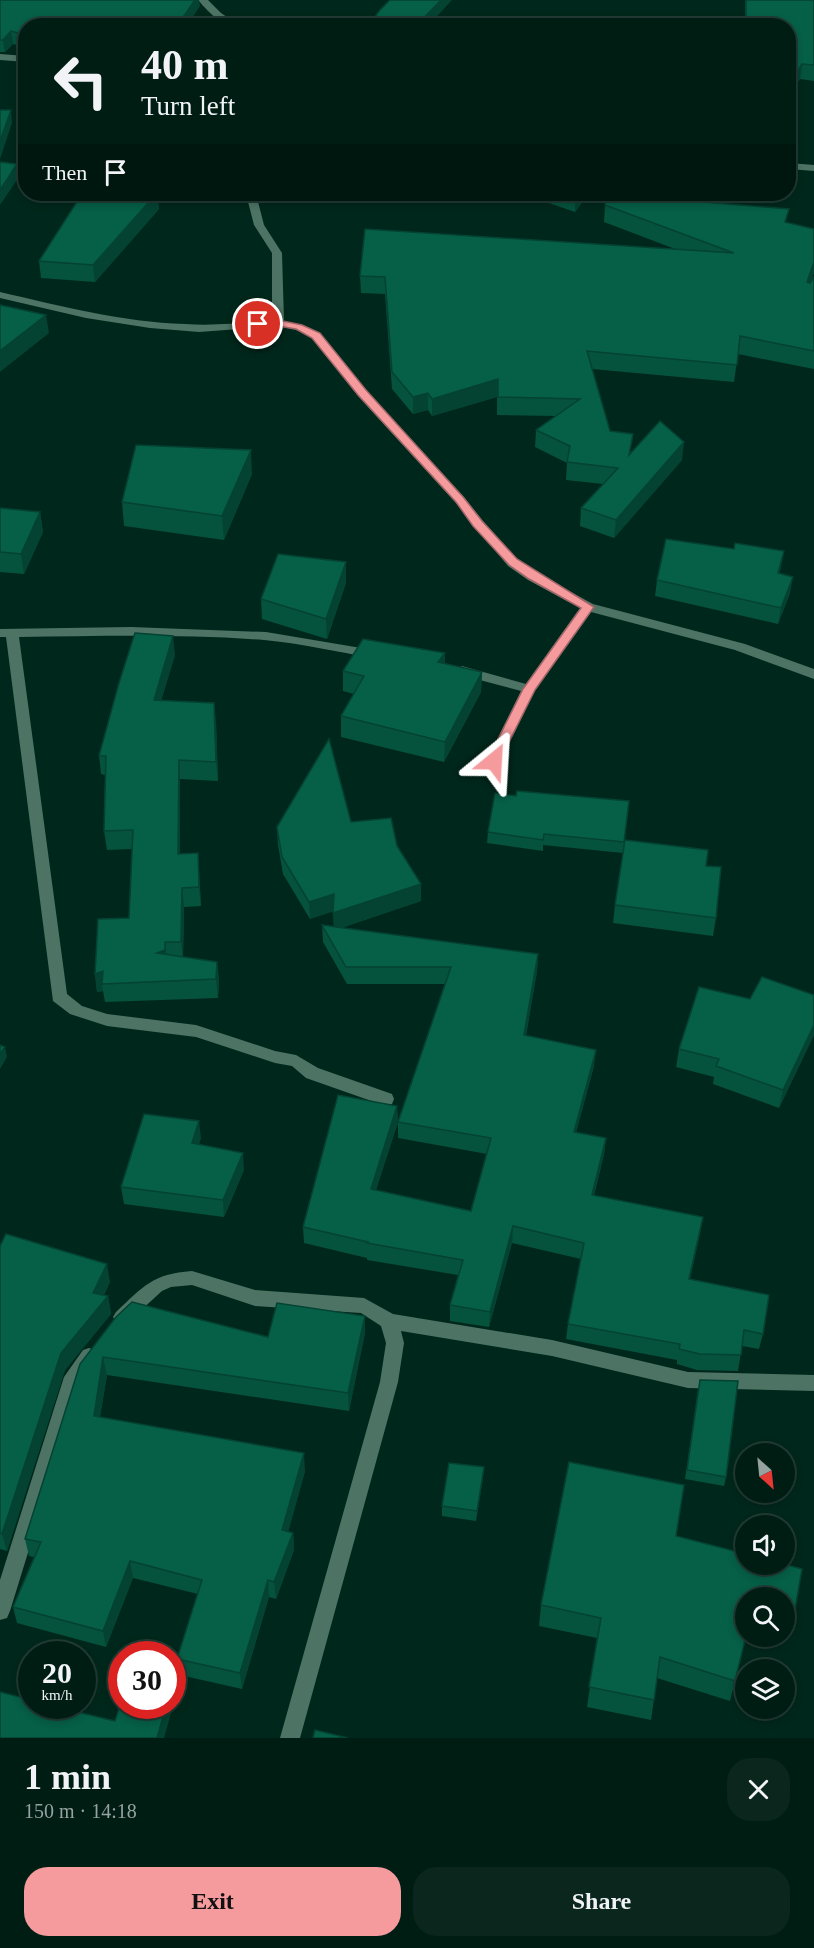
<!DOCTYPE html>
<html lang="en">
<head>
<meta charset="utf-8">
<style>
	:root { --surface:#001d14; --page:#0a261d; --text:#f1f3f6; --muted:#95a2a0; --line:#223b34; --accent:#f59b9e }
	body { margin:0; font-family:Georgia,serif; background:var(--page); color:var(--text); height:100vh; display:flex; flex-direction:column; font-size:22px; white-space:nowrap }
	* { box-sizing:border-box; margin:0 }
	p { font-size:20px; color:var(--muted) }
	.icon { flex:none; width:33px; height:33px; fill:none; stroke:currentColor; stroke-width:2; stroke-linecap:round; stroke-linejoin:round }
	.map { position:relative; height:1738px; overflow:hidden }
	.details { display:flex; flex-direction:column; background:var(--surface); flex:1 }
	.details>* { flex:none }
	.banner { position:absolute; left:18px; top:18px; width:778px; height:183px; border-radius:24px; box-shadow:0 3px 9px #0003,0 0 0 2px var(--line); background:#001d14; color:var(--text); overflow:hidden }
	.needle { width:39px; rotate:153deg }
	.buttons { position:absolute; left:735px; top:1443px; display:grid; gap:12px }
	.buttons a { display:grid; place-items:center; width:60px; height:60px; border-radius:50%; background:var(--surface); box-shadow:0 3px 9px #0003,0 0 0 2px var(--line); font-size:30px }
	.speed { position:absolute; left:18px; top:1641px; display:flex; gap:12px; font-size:30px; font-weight:700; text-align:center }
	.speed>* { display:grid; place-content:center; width:78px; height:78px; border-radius:50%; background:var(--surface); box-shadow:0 3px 9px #0003,0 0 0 2px var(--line); line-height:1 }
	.speed small { font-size:15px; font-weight:400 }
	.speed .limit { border:9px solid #d22; background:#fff; color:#111 }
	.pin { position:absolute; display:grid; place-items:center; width:51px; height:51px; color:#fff; margin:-26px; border:3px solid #fff; border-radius:50%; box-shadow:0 2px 6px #0007 }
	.me { position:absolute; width:66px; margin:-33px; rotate:27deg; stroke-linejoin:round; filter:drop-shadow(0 0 4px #0008) }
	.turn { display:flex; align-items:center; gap:21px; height:126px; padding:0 24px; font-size:27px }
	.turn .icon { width:78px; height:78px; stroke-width:2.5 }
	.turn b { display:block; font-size:42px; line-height:51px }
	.then { display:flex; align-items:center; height:57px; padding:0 24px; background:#0003; gap:12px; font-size:22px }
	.round { display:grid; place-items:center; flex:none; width:63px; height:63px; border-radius:24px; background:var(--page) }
	.overview { display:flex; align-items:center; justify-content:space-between; height:102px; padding:0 24px }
	h1 { font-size:36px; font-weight:700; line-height:45px }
	.primary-button { display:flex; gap:12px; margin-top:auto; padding:12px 24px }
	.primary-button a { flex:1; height:69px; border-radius:24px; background:var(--accent); color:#111; font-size:24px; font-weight:700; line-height:69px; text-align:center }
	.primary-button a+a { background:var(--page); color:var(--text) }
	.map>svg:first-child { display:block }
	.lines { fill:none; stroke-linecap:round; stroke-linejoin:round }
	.minor { fill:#4c7363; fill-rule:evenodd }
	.wall { fill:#05523d }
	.shaded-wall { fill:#044232 }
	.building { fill:#065f47; stroke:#044232; stroke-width:1.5 }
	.route { fill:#f59b9e; stroke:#9f6567; stroke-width:1.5 }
</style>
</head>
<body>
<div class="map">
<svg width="814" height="1738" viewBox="0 0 814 1738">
	<rect width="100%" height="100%" fill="#00271b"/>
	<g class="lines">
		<g class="minor">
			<path d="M198,0H208L221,13L240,26C222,26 210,14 198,0Z"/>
			<polygon points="0,54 26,56 26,62 0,60"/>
			<polygon points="789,163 814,165 814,171 789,169"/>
			<path d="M246,194H256L264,225L282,253L284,321L303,325L320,333L366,390L464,497L483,521L518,560L538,574L593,604L745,644L814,669V679L735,650L591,612L535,690L499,764H489L487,761L521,691L457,674L455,671L462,666L526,684L580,608L528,580L508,566L456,503L358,396L312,337L296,330L278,326L199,332L150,328L86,318L0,298V292C61,306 122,322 185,324C214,326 243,323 272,320V253L254,225Z"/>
			<path d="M131,627L266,632L373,650L380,654L373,658C337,652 300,643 264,640C183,634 101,636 19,637L67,994L82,1006L107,1014L196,1025L275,1051L296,1055L318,1068L392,1094L394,1099L392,1104L386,1106L380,1104L306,1078L292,1066L275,1063L196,1037L107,1026L70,1014L53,1001L6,637H0V629Z"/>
			<path d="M192,1271L255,1290L364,1298L393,1314L552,1340L688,1372L814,1375V1391L688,1388L552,1356L401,1331L404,1343L398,1382L300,1738H280L380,1382L386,1343L381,1326L361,1313L255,1306L192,1285L171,1287L162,1291L128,1322L122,1325L116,1322L113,1317L116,1312C144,1286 152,1274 192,1271Z"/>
			<polygon points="89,1348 95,1350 98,1356 81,1381 10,1611 7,1618 0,1620 0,1580 64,1377 83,1350"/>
		</g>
	</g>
	<g class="wall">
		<polygon points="0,0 200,6 26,26 26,47 13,44 5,52 0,52"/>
		<polygon points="745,0 814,0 814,81 800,79 789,26 745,26"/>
		<polygon points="82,194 157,194 159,209 95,282 41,278 39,261"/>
		<polygon points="523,194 588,194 575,212"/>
		<polygon points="605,205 787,223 814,229 814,272 811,282 814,277 814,369 738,354 734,382 592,369 610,431 632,453 682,460 614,538 580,526 581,508 603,484 566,480 567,463 535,447 536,430 555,416 497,415 497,397 432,416 428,410 413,414 392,389 385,294 361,293 360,276 675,249 604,222"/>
		<polygon points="252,474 224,540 124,526 122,502"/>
		<polygon points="0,508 40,512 43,532 24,574 0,572"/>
		<polygon points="346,562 346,583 327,639 262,619 261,599"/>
		<polygon points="781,567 779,574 790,593 778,624 655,596 657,580"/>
		<polygon points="175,655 161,700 216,722 218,781 180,779 180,854 198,853 201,906 184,907 183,957 217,962 219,981 218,998 105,1002 103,991 97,992 95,974 129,918 132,849 107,850 104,831 105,775 101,774 99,756"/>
		<polygon points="445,664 482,672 481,692 444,762 341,737 341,716 354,694 343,691 343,671"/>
		<polygon points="516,796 629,801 623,853 543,845 543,851 487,843 488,832"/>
		<polygon points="351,822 397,846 421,901 341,928 538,954 537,971 526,1036 594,1066 576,1132 606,1138 604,1154 594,1196 700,1233 690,1279 763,1334 759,1349 742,1346 738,1371 697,1370 677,1364 677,1360 566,1339 568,1324 581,1259 512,1243 489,1327 450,1321 450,1305 458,1275 367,1260 367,1258 304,1243 303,1227 397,1106 398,1122 376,1190 471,1211 487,1154 398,1138 398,1122 446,984 347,984 323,942 322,925 334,927 333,911 310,919 283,874 278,845 277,827"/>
		<polygon points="706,866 716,918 713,936 613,923 615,905"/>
		<polygon points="814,995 814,1035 779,1108 713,1084 714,1077 676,1067 679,1049 750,999"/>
		<polygon points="201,1138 199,1144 244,1170 224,1217 124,1204 121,1187"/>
		<polygon points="0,1246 110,1282 104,1295 108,1296 111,1314 65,1370 7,1551 0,1549"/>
		<polygon points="116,1317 268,1337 365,1333 349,1411 107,1375 100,1417 305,1471 288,1532 293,1533 294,1550 276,1599 269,1597 242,1689 180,1675 177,1659 198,1594 133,1578 106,1647 17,1623 13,1607 34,1557 29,1556 25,1539"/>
		<polygon points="698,1390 726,1477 724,1486 685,1479"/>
		<polygon points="569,1462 684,1485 676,1536 746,1554 746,1564 784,1564 802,1569 794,1615 788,1636 784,1635 784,1598 746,1598 746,1636 730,1701 657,1678 651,1720 587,1707 597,1638 539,1626 541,1605"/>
		<polygon points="483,1477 476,1521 442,1516 442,1506"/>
	</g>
	<g class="shaded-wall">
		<polygon points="195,0 199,0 200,6 187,26 177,26"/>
		<polygon points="441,0 452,0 428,26 420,22"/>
		<polygon points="11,31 13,44 5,52 3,40"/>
		<polygon points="802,64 800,79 789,97 789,85"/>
		<polygon points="11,110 12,123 0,159 0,141"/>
		<polygon points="17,164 19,177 0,205 0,190"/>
		<polygon points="156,194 157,194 159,209 95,282 93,265"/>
		<polygon points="582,194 588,194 575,212 575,202"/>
		<polygon points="814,262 814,272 805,299 807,282"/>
		<polygon points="46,315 49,333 0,372 0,351"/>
		<polygon points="498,379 497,397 432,416 432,399"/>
		<polygon points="428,393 428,410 413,414 413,397"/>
		<polygon points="684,442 682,460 614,538 616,520"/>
		<polygon points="251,450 252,474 224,540 222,516"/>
		<polygon points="40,512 43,532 24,574 21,554"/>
		<polygon points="784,551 781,567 776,589 778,573"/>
		<polygon points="346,562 346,583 327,639 326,619"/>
		<polygon points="793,577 790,593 778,624 781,608"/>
		<polygon points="173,636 175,655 156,718 154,700"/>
		<polygon points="445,653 445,673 438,662"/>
		<polygon points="482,672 481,692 444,762 445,742"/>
		<polygon points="214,703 216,722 218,781 216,762"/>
		<polygon points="179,760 180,779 180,873 178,854"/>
		<polygon points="198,853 199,872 201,906 199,887"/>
		<polygon points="421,884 421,901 334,930 333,913"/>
		<polygon points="182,888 184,907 183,960 181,942"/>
		<polygon points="334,894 335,911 310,919 309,902"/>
		<polygon points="165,942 167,961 157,953"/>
		<polygon points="538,954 537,971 523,1052 524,1035"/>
		<polygon points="217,962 219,981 218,998 216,979"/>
		<polygon points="103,971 102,984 103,991 97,992 95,974"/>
		<polygon points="814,1025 814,1035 779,1108 783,1090"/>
		<polygon points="5,1047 7,1057 0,1069 0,1054"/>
		<polygon points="596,1050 594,1066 572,1148 574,1132"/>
		<polygon points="397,1106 398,1122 371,1205 371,1189"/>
		<polygon points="199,1121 201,1138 194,1160 192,1143"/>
		<polygon points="606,1138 604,1154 590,1211 592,1195"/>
		<polygon points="243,1153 244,1170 224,1217 223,1200"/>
		<polygon points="703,1217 700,1233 686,1295 689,1279"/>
		<polygon points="513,1226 512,1243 489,1327 490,1312"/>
		<polygon points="107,1264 110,1282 96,1310 108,1296 111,1314 65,1370 7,1551 2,1534 61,1353"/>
		<polygon points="365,1316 365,1333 349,1411 348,1393"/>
		<polygon points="103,1357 107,1375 97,1433 94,1416"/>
		<polygon points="304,1453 305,1471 284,1547 282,1530"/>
		<polygon points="484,1467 483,1477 476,1521 477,1511"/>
		<polygon points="293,1533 294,1550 276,1599 274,1582"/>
		<polygon points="130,1561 133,1578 106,1647 103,1631"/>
		<polygon points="268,1580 269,1597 242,1689 240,1673"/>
		<polygon points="175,1677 177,1692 164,1738 157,1738 166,1706 172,1706 172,1684"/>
	</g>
	<g class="building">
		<polygon points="0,0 195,0 177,26 26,26 26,35 11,31 3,40 0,40"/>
		<polygon points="390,0 441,0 420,22 455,26 368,26 380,10"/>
		<polygon points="746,0 814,0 814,65 802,64 789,85 789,26 746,26"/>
		<polygon points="0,110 11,110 0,141"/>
		<polygon points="0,162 17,164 0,190"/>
		<polygon points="82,194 156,194 93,265 39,261"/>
		<polygon points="552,194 582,194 575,202"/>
		<polygon points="607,194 789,209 785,222 814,229 814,262 807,282 810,283 814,277 814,351 740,336 737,365 587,351 610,431 633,434 629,455 660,421 684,442 616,520 581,508 618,468 567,462 570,446 536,430 580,399 498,397 498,379 432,399 428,393 413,397 392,372 385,277 360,276 365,229 734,253 605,205"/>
		<polygon points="0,305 46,315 0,351"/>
		<polygon points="136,445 251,450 222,516 122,502"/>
		<polygon points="0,508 40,512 21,554 0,552"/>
		<polygon points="666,539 734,549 735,543 784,551 778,573 793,577 781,608 657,580"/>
		<polygon points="278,554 346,562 326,619 261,599"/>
		<polygon points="135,633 173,636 154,700 214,703 216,762 179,760 178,854 198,853 199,887 182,888 181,942 165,942 165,950 157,953 217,962 216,979 102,984 103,971 95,974 98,919 129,918 133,830 104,831 106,756 99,756 119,683"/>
		<polygon points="363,639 445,653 438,662 482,672 445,742 341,716 364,676 343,671"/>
		<polygon points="329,739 351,822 391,818 397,846 421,884 333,913 334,894 309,902 282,857 277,827"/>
		<polygon points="517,791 629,801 624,842 544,834 543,840 488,832 495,793 516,796"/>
		<polygon points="625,840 708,850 706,866 721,867 716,918 615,905"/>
		<polygon points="322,925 538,954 524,1035 596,1050 574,1132 606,1138 592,1195 703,1217 689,1279 769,1295 763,1334 744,1330 741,1355 700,1354 679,1349 680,1344 568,1324 584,1243 513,1226 490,1312 450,1305 463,1260 367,1243 368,1242 303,1227 338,1095 397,1106 371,1189 471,1211 491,1138 398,1122 451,967 346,967"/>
		<polygon points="762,977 814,995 814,1025 783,1090 716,1066 719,1059 679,1049 699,987 750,999"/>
		<polygon points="0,1045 5,1047 0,1054"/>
		<polygon points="144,1114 199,1121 192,1143 243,1153 223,1200 121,1187"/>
		<polygon points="6,1234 107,1264 93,1293 108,1296 61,1353 2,1534 0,1533 0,1246"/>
		<polygon points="132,1302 268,1337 277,1303 365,1316 348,1393 103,1357 94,1416 304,1453 282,1530 293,1533 274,1582 268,1580 240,1673 177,1659 202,1580 130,1561 103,1631 13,1607 41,1542 25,1539 80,1364 116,1317"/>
		<polygon points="700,1380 738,1381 726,1477 687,1470"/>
		<polygon points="569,1462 684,1485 676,1536 746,1554 746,1564 784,1564 802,1569 794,1615 784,1613 784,1598 746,1598 746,1636 735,1681 660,1657 654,1700 589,1687 601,1618 541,1605"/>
		<polygon points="449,1463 484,1467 477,1511 442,1506"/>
		<polygon points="0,1692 32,1700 32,1706 53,1706 115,1721 122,1699 122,1706 166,1706 157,1738 0,1738"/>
		<polygon points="315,1730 348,1738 313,1738"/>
	</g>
	<polygon class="route" points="278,320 302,325 320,333 366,390 464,498 482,521 517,559 594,607 535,690 498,764 494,765 487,761 523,689 581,608 529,579 509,565 473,526 456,502 358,395 312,338 296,329 278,326 258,328 252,324 258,321"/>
</svg>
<div class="buttons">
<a><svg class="needle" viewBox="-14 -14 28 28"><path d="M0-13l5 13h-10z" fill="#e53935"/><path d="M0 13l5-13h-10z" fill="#95a2a0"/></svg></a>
<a><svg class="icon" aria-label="sound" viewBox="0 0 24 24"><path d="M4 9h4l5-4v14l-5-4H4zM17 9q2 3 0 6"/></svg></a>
<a><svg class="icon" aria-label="search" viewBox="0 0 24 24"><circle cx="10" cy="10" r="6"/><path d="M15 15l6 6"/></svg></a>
<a><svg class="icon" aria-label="layers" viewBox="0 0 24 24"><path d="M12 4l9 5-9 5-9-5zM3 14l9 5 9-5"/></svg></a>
</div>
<div class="speed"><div>20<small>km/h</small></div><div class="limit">30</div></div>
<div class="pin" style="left:258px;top:324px;background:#d93025"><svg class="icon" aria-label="arrive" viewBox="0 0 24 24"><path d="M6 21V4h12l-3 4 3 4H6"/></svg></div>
<svg class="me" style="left:494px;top:761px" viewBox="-20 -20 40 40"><path d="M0-17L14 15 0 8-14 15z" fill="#f59b9e" stroke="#fff" stroke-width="4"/></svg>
<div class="banner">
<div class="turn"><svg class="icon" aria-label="left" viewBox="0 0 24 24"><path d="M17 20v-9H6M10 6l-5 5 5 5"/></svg><div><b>40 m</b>Turn left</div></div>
<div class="then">Then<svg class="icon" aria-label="arrive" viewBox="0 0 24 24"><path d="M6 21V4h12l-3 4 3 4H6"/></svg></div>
</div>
</div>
<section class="details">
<div class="overview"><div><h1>1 min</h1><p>150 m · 14:18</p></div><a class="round"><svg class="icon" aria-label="close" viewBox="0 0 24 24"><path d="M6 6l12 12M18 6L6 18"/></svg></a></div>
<div class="primary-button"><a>Exit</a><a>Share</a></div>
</section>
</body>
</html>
